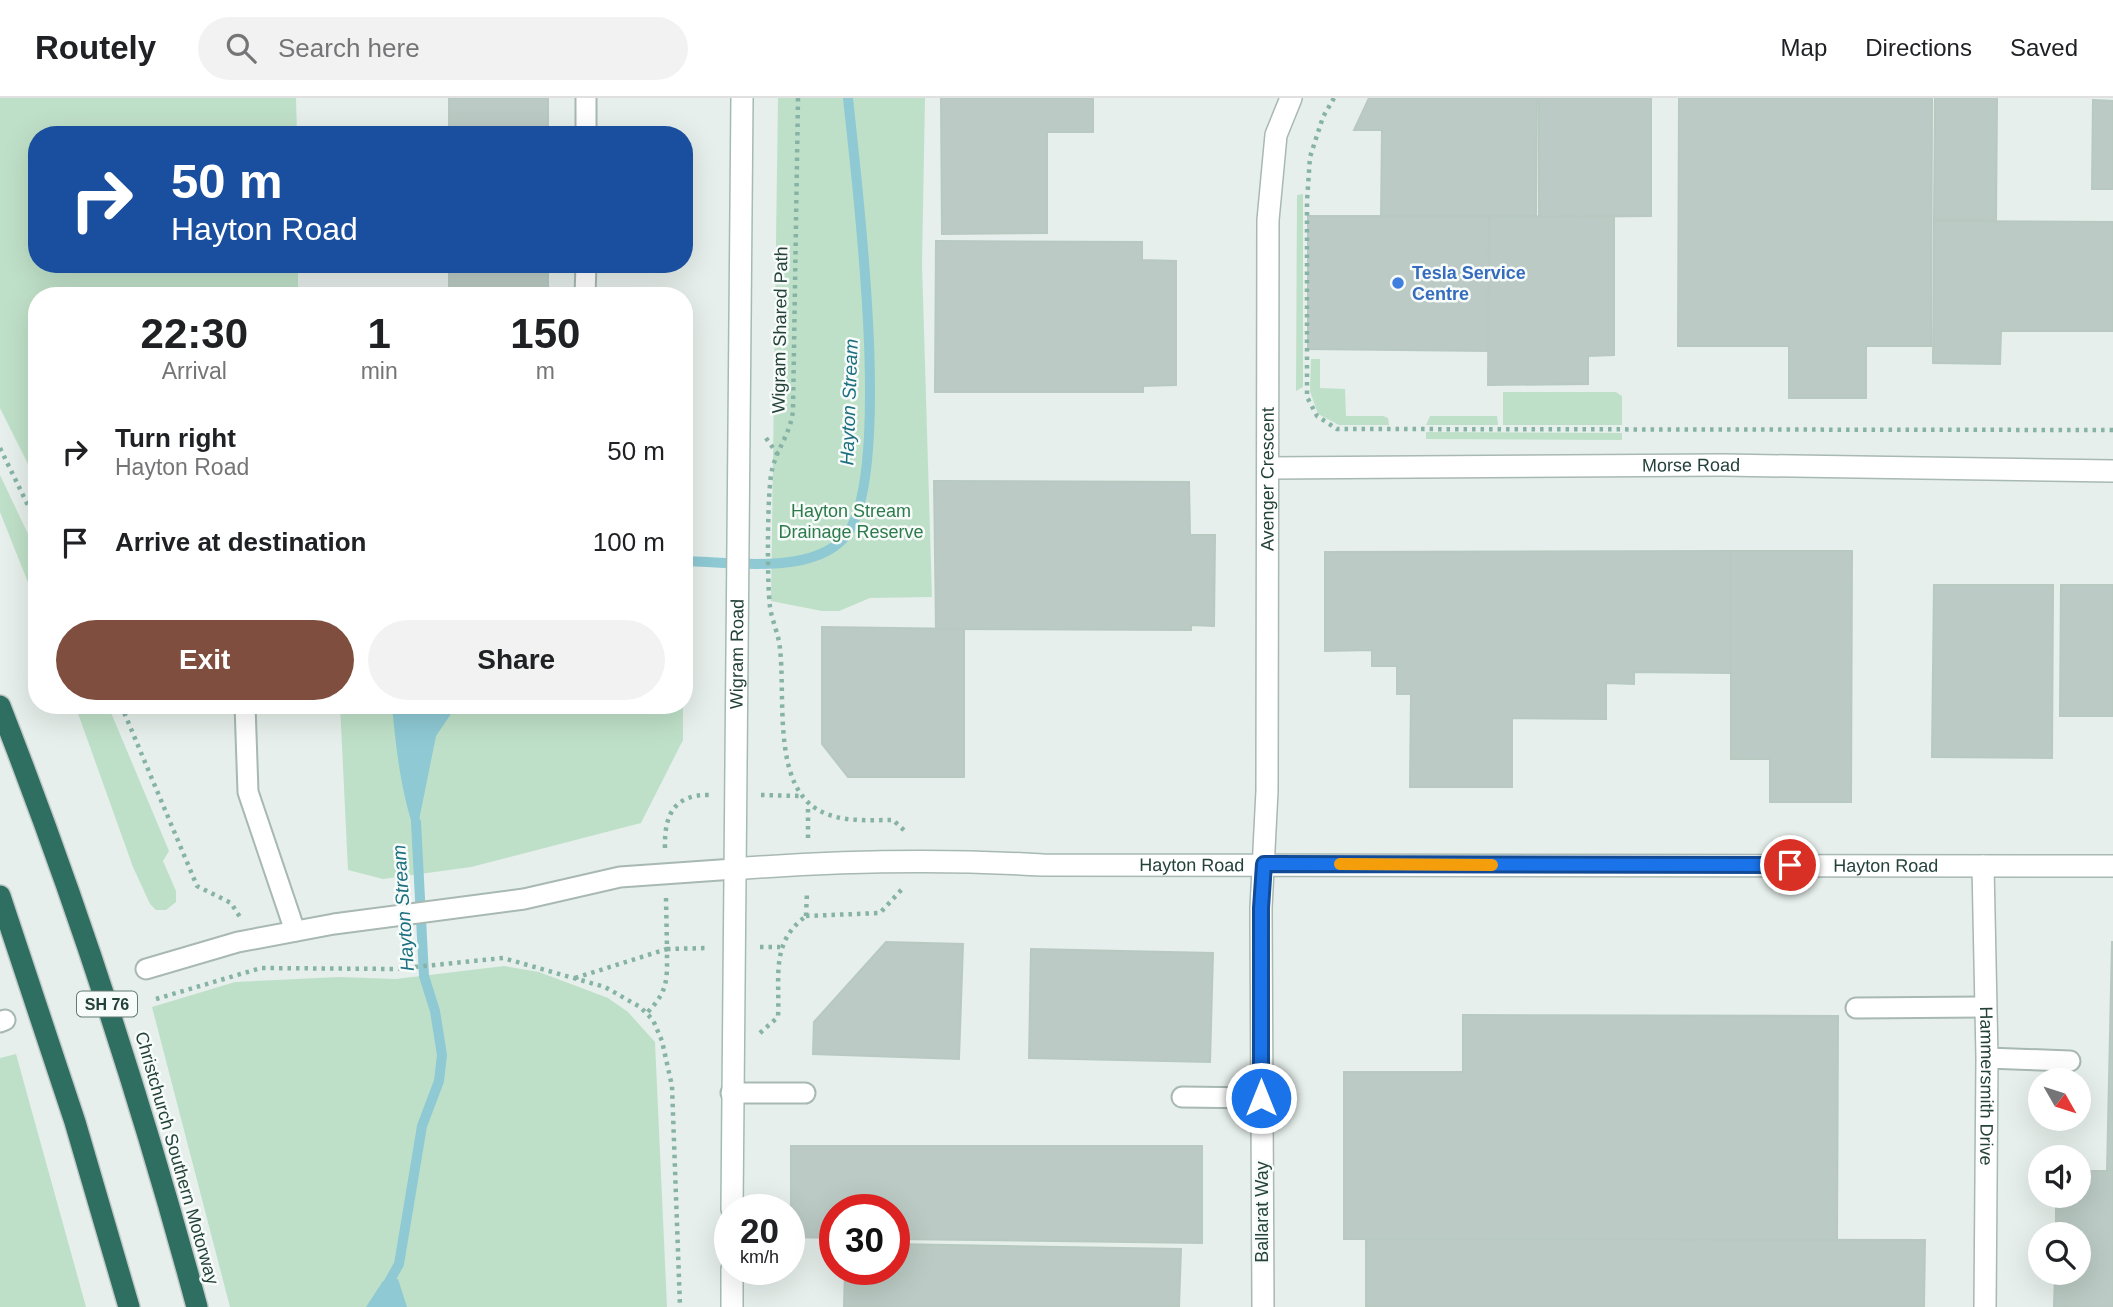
<!DOCTYPE html>
<html lang="en">
<head>
<meta charset="utf-8">
<style>
	:root { --surface:#fff; --page:#f2f2f2; --text:#202124; --muted:#757577; --line:#e0e0e0; --accent:#7f4e3f }
	body { margin:0; font-family:Helvetica,sans-serif; background:var(--page); color:var(--text); height:100vh; display:flex; flex-direction:column; font-size:26px; white-space:nowrap }
	* { box-sizing:border-box; margin:0 }
	p { font-size:23px; color:var(--muted) }
	.icon { flex:none; width:38px; height:38px; fill:none; stroke:currentColor; stroke-width:2; stroke-linecap:round; stroke-linejoin:round }
	.map { position:relative; flex:1; overflow:hidden }
	.side { position:absolute; left:28px; top:189px; width:665px; height:427px; display:flex; flex-direction:column; background:var(--surface); border-radius:28px; box-shadow:0 7px 28px #0002 }
	.side>* { flex:none }
	.banner { position:absolute; left:28px; top:28px; width:665px; height:147px; border-radius:28px; box-shadow:0 7px 28px #0002; background:#1a4fa0; color:#fff; overflow:hidden }
	.needle { width:46px; rotate:129deg }
	.buttons { position:absolute; left:2028px; top:970px; display:grid; gap:14px }
	.buttons a { display:grid; place-items:center; width:63px; height:63px; border-radius:50%; background:var(--surface); box-shadow:0 7px 28px #0002; font-size:35px }
	.speed { position:absolute; left:714px; top:1096px; display:flex; gap:14px; font-size:35px; font-weight:700; text-align:center }
	.speed>* { display:grid; place-content:center; width:91px; height:91px; border-radius:50%; background:var(--surface); box-shadow:0 7px 28px #0002; line-height:1 }
	.speed small { font-size:18px; font-weight:400 }
	.speed .limit { border:10px solid #d22; background:#fff; color:#111 }
	.pin { position:absolute; display:grid; place-items:center; width:60px; height:60px; color:#fff; margin:-30px; border:4px solid #fff; border-radius:50%; box-shadow:0 2px 7px #0007 }
	.me { position:absolute; width:77px; margin:-38px; rotate:0deg; stroke-linejoin:round; filter:drop-shadow(0 0 5px #0008) }
	.turn { display:flex; align-items:center; gap:24px; height:147px; padding:0 28px; font-size:32px }
	.turn .icon { width:91px; height:91px; stroke-width:2.5 }
	.turn b { display:block; font-size:49px; line-height:60px }
	.eta { display:flex; justify-content:space-evenly; align-items:center; height:119px; text-align:center }
	.eta b { font-size:42px; font-weight:800; line-height:49px }
	.cta { display:flex; gap:14px; margin-top:auto; padding:14px 28px }
	.cta a { flex:1; height:80px; border-radius:42px; background:var(--accent); color:#fff; font-size:28px; font-weight:800; line-height:80px; text-align:center }
	.cta a+a { background:var(--page); color:var(--text) }
	ul { padding:0; list-style:none }
	li { display:flex; align-items:center; gap:21px; height:91px; padding:0 28px }
	li div { flex:1 }
	li b { display:block; font-size:26px }
	li em { font-style:normal }
	header { display:flex; align-items:center; gap:42px; box-sizing:border-box; height:98px; padding:0 35px; background:var(--surface); border-bottom:2px solid var(--line) }
	header strong { font-size:33px }
	nav { display:flex; gap:38px; margin-inline-start:auto; font-size:24px }
	.search { width:490px; height:63px; background:var(--page); display:flex; align-items:center; gap:18px; box-sizing:border-box; padding:0 24px; border-radius:38px; color:var(--muted); font-size:26px }
	.map>svg:first-child { display:block }
	.green { fill:#bfe0c8 }
	.water { fill:#8ec9d4 }
	.lines { fill:none; stroke-linecap:round; stroke-linejoin:round }
	.stream { stroke:#8ec9d4; stroke-width:10 }
	.building { fill:#bbcac4; stroke:#b8c9c2; stroke-width:2 }
	.service-casing { stroke:#a8b8b2; stroke-width:23 }
	.minor-casing { stroke:#a8b8b2; stroke-width:24 }
	.tertiary-casing { stroke:#a8b8b2; stroke-width:24 }
	.secondary-casing { stroke:#a4bbb3; stroke-width:24 }
	.motorway-casing { stroke:#c2cac8; stroke-width:24 }
	.path { stroke:#86b3a5; stroke-width:4.5; stroke-dasharray:3.5 5; stroke-linecap:butt }
	.service { stroke:#fff; stroke-width:19 }
	.minor { stroke:#fff; stroke-width:21 }
	.tertiary { stroke:#fff; stroke-width:21 }
	.secondary { stroke:#fff; stroke-width:21 }
	.motorway { stroke:#2f6f62; stroke-width:21 }
	.route-casing { stroke:#114b97; stroke-width:18 }
	.route { stroke:#1a73e8; stroke-width:12 }
	.slow { stroke:#f59e0b; stroke-width:12 }
	.shop-dot { fill:#3f7fe0; stroke:#f7fbf9; stroke-width:2.5 }
	.labels { text-anchor:middle; dominant-baseline:central; stroke-width:5; stroke-linejoin:round; paint-order:stroke }
	.shield { fill:#f7fbf9; stroke:#637a73; stroke-width:2 }
	.shield-label { font-size:16px; font-weight:bold; fill:#24423a }
	.shop-label { font-size:18px; font-weight:bold; fill:#366cbe; stroke:#f7fbf9; text-anchor:start }
	.street-label { font-size:18px; fill:#24423a; stroke:#f7fbf9 }
	.park-label { font-size:18px; fill:#2d7a4b; stroke:#f7fbf9 }
	.water-label { font-size:19px; font-style:italic; fill:#1c6f80; stroke:#f7fbf9 }
</style>
</head>
<body>
<header>
<strong>Routely</strong>
<div class="search"><svg class="icon" aria-label="search" viewBox="0 0 24 24"><circle cx="10" cy="10" r="6"/><path d="M15 15l6 6"/></svg>Search here</div>
<nav><a>Map</a><a>Directions</a><a>Saved</a></nav>
</header>
<div class="map">
<svg width="2113" height="1209" viewBox="0 0 2113 1209">
	<rect width="100%" height="100%" fill="#e6efeb"/>
	<g class="green">
		<polygon points="0,0 296,0 297,37 37,37 37,166 298,166 298,198 37,198 37,384 0,310"/>
		<polygon points="778,0 925,0 922,166 932,499 870,500 839,513 822,513 771,503"/>
		<polygon points="1303,96 1303,289 1296,293 1297,97"/>
		<polygon points="1311,261 1320,261 1320,290 1345,291 1346,318 1383,318 1388,320 1389,327 1339,327 1318,316 1310,293"/>
		<polygon points="1503,294 1616,294 1622,298 1622,327 1503,327"/>
		<polygon points="1430,318 1497,318 1498,327 1426,327"/>
		<polygon points="1426,334 1622,335 1622,342 1426,341"/>
		<polygon points="0,377 37,455 37,507 0,414"/>
		<polygon points="75,607 108,607 112,617 169,753 163,763 176,793 176,804 166,812 156,812 150,806 133,769"/>
		<polygon points="340,607 683,607 683,642 641,725 471,769 383,781 348,772"/>
		<polygon points="504,868 539,874 608,900 628,914 655,944 667,1209 230,1209 152,909 235,884 339,879 396,881"/>
		<polygon points="16,956 86,1209 0,1209 0,960"/>
	</g>
	<g class="water">
		<path d="M392,607H457L436,638L416,737C401,696 396,651 392,607Z"/>
		<polygon points="398,1181 407,1209 366,1209 383,1183"/>
	</g>
	<g class="lines">
		<g class="stream">
			<path d="M684,463C730,464 809,477 843,441C896,387 856,80 848,0"/>
			<polyline points="375,1209 399,1166 422,1028 439,983 442,957 435,913 424,878 416,724"/>
		</g>
	</g>
	<g class="building">
		<rect x="449" y="0" width="99" height="37"/>
		<polygon points="941,0 1093,0 1093,34 1047,34 1047,135 942,136"/>
		<polygon points="1369,0 1537,0 1536,118 1381,118 1382,32 1354,32"/>
		<polygon points="1539,0 1651,0 1651,118 1539,119"/>
		<polygon points="1679,0 1932,0 1931,248 1866,248 1866,300 1789,300 1789,248 1678,248"/>
		<polygon points="1935,0 1997,0 1996,122 1934,122"/>
		<polygon points="2093,2 2113,3 2113,91 2092,91"/>
		<polygon points="1308,118 1489,118 1489,253 1308,251"/>
		<polygon points="1489,118 1614,119 1614,257 1588,258 1588,286 1488,287"/>
		<polygon points="1934,123 2113,124 2113,233 2001,233 2000,266 1933,265"/>
		<polygon points="936,143 1142,144 1142,162 1176,163 1176,287 1143,288 1143,294 935,294"/>
		<rect x="449" y="166" width="99" height="32"/>
		<polygon points="934,383 1189,384 1190,437 1215,437 1214,528 1191,527 1191,532 936,531"/>
		<polygon points="1731,453 1731,575 1634,574 1634,586 1606,585 1606,621 1512,620 1512,689 1410,689 1411,596 1397,596 1397,568 1372,568 1372,552 1325,553 1325,454"/>
		<polygon points="1731,453 1852,453 1851,704 1770,704 1770,661 1731,661"/>
		<polygon points="1934,487 2053,487 2052,660 1932,659"/>
		<polygon points="2061,487 2113,487 2113,618 2060,618"/>
		<polygon points="822,529 964,531 964,679 848,679 822,646"/>
		<polygon points="886,844 963,846 959,961 813,956 814,924"/>
		<polygon points="2112,844 2113,844 2113,1073 2107,1073"/>
		<polygon points="1031,851 1213,855 1210,964 1029,960"/>
		<polygon points="1463,917 1838,918 1837,1142 1344,1141 1344,974 1463,974"/>
		<polygon points="791,1048 1202,1048 1202,1145 894,1141 894,1111 835,1111 835,1140 791,1139"/>
		<polygon points="2079,1073 2113,1073 2113,1209 2054,1209 2055,1174 2079,1174 2079,1136 2056,1136 2056,1097 2079,1097"/>
		<polygon points="1366,1141 1925,1142 1924,1209 1366,1209"/>
		<polygon points="894,1146 1181,1151 1179,1209 844,1209 845,1171 894,1171"/>
	</g>
	<g class="lines">
		<g class="service-casing">
			<g id="service">
				<polyline points="586,37 586,0"/>
				<polyline points="585,198 586,166"/>
				<polyline points="245,607 248,694 295,833"/>
				<polyline points="146,871 238,844 334,826 524,801 620,779 734,771"/>
				<polyline points="1856,910 1983,909"/>
				<polyline points="0,924 5,922"/>
				<polyline points="1987,960 2070,963"/>
				<polyline points="731,995 805,995"/>
				<polyline points="1182,999 1261,1000"/>
			</g>
		</g>
		<g class="minor-casing">
			<g id="minor">
				<path id="s1" d="M1269,370L1723,367L2113,373"/>
				<path id="s2" d="M1983,768L1987,960L1985,1209"/>
				<path id="s3" d="M1263,1209L1261,810L1267,693L1268,122L1276,37L1291,0"/>
			</g>
		</g>
		<g class="tertiary-casing">
			<g id="tertiary">
				<path id="s4" d="M734,771C837,763 939,761 1043,767L2113,768"/>
			</g>
		</g>
		<g class="secondary-casing">
			<g id="secondary">
				<path id="s5" d="M732,1111L742,0"/>
				<polyline points="732,1171 732,1209"/>
			</g>
		</g>
		<g class="motorway-casing">
			<g id="motorway">
				<path d="M0,608C77,805 142,1005 197,1209"/>
				<polyline points="0,798 75,1024 129,1209"/>
			</g>
		</g>
		<g class="path">
			<path d="M798,0L793,312C791,335 777,350 772,372C767,392 767,487 770,509C772,523 779,537 780,551C785,593 775,666 804,700C826,726 863,722 893,722L907,735"/>
			<polyline points="1334,0 1323,19 1310,59 1307,103 1307,299 1317,318 1337,331 2113,332"/>
			<polyline points="766,340 778,357"/>
			<polyline points="0,350 37,426"/>
			<polyline points="121,607 197,788 231,805 240,819"/>
			<polyline points="761,697 801,698"/>
			<polyline points="808,740 808,705"/>
			<path d="M665,750C664,716 675,696 710,697"/>
			<polyline points="666,800 667,851 709,850"/>
			<polyline points="806,818 880,815 903,790"/>
			<polyline points="806,818 807,794"/>
			<polyline points="760,849 780,849"/>
			<path d="M575,880L667,851C667,881 669,892 647,915"/>
			<polyline points="156,901 261,870 395,871 503,860 605,889 640,909 653,922 662,943 672,988 680,1209"/>
			<path d="M760,935L778,919C780,878 770,845 806,818"/>
		</g>
		<use href="#service" class="service"/>
		<use href="#minor" class="minor"/>
		<use href="#tertiary" class="tertiary"/>
		<use href="#secondary" class="secondary"/>
		<use href="#motorway" class="motorway"/>
	</g>
	<g class="lines">
		<g class="route-casing">
			<polyline id="route" points="1261,1000 1261,810 1264,766 1790,767"/>
		</g>
		<use href="#route" class="route"/>
		<polyline class="slow" points="1340,766 1492,767"/>
	</g>
	<circle class="shop-dot" cx="1398" cy="185" r="7"/>
	<g class="labels">
		<rect class="shield" x="77" y="893.5" width="60" height="25" rx="5"/>
		<g class="shield-label">
			<text x="107" y="906">SH 76</text>
		</g>
		<g class="shop-label">
			<text x="1412" y="175">Tesla Service<tspan x="1412" dy="21">Centre</tspan></text>
		</g>
		<g class="street-label">
			<text transform="translate(780 232) rotate(-89)">Wigram Shared Path</text>
			<text stroke="none"><textPath href="#s1" startOffset="422">Morse Road</textPath></text>
			<text stroke="none"><textPath href="#s3" startOffset="828">Avenger Crescent</textPath></text>
			<text stroke="none"><textPath href="#s5" startOffset="555">Wigram Road</textPath></text>
			<text stroke="none"><textPath href="#s4" startOffset="458">Hayton Road</textPath></text>
			<text stroke="none"><textPath href="#s4" startOffset="1152">Hayton Road</textPath></text>
			<text stroke="none"><textPath href="#s2" startOffset="220">Hammersmith Drive</textPath></text>
			<text transform="translate(177 1060) rotate(74)">Christchurch Southern Motorway</text>
			<text transform="translate(1262 1114) rotate(-90)">Ballarat Way</text>
		</g>
		<g class="park-label">
			<text x="851" y="413">Hayton Stream<tspan x="851" dy="21">Drainage Reserve</tspan></text>
		</g>
		<g class="water-label">
			<text transform="translate(849 304) rotate(-88)">Hayton Stream</text>
			<text transform="translate(403 810) rotate(-94)">Hayton Stream</text>
		</g>
	</g>
</svg>
<div class="buttons">
<a><svg class="needle" viewBox="-14 -14 28 28"><path d="M0-13l5 13h-10z" fill="#e53935"/><path d="M0 13l5-13h-10z" fill="#757577"/></svg></a>
<a><svg class="icon" aria-label="sound" viewBox="0 0 24 24"><path d="M4 9h4l5-4v14l-5-4H4zM17 9q2 3 0 6"/></svg></a>
<a><svg class="icon" aria-label="search" viewBox="0 0 24 24"><circle cx="10" cy="10" r="6"/><path d="M15 15l6 6"/></svg></a>
</div>
<div class="speed"><div>20<small>km/h</small></div><div class="limit">30</div></div>
<div class="pin" style="left:1790px;top:767px;background:#d93025"><svg class="icon" aria-label="arrive" viewBox="0 0 24 24"><path d="M6 21V4h12l-3 4 3 4H6"/></svg></div>
<svg class="me" style="left:1261px;top:1000px" viewBox="-20 -20 40 40"><circle r="17" fill="#1a73e8" stroke="#fff" stroke-width="3"/><path d="M0-11L8 9 0 5-8 9z" fill="#fff"/></svg>
<div class="banner">
<div class="turn"><svg class="icon" aria-label="right" viewBox="0 0 24 24"><path d="M7 20v-9h11M14 6l5 5-5 5"/></svg><div><b>50 m</b>Hayton Road</div></div>
</div>
<section class="side">
<div class="eta">
<div><b>22:30</b><p>Arrival</p></div>
<div><b>1</b><p>min</p></div>
<div><b>150</b><p>m</p></div>
</div>
<ul>
<li><svg class="icon" aria-label="right" viewBox="0 0 24 24"><path d="M7 20v-9h11M14 6l5 5-5 5"/></svg><div><b>Turn right</b><p>Hayton Road</p></div><em>50 m</em></li>
<li><svg class="icon" aria-label="arrive" viewBox="0 0 24 24"><path d="M6 21V4h12l-3 4 3 4H6"/></svg><div><b>Arrive at destination</b></div><em>100 m</em></li>
</ul>
<div class="cta"><a>Exit</a><a>Share</a></div>
</section>
</div>
</body>
</html>
